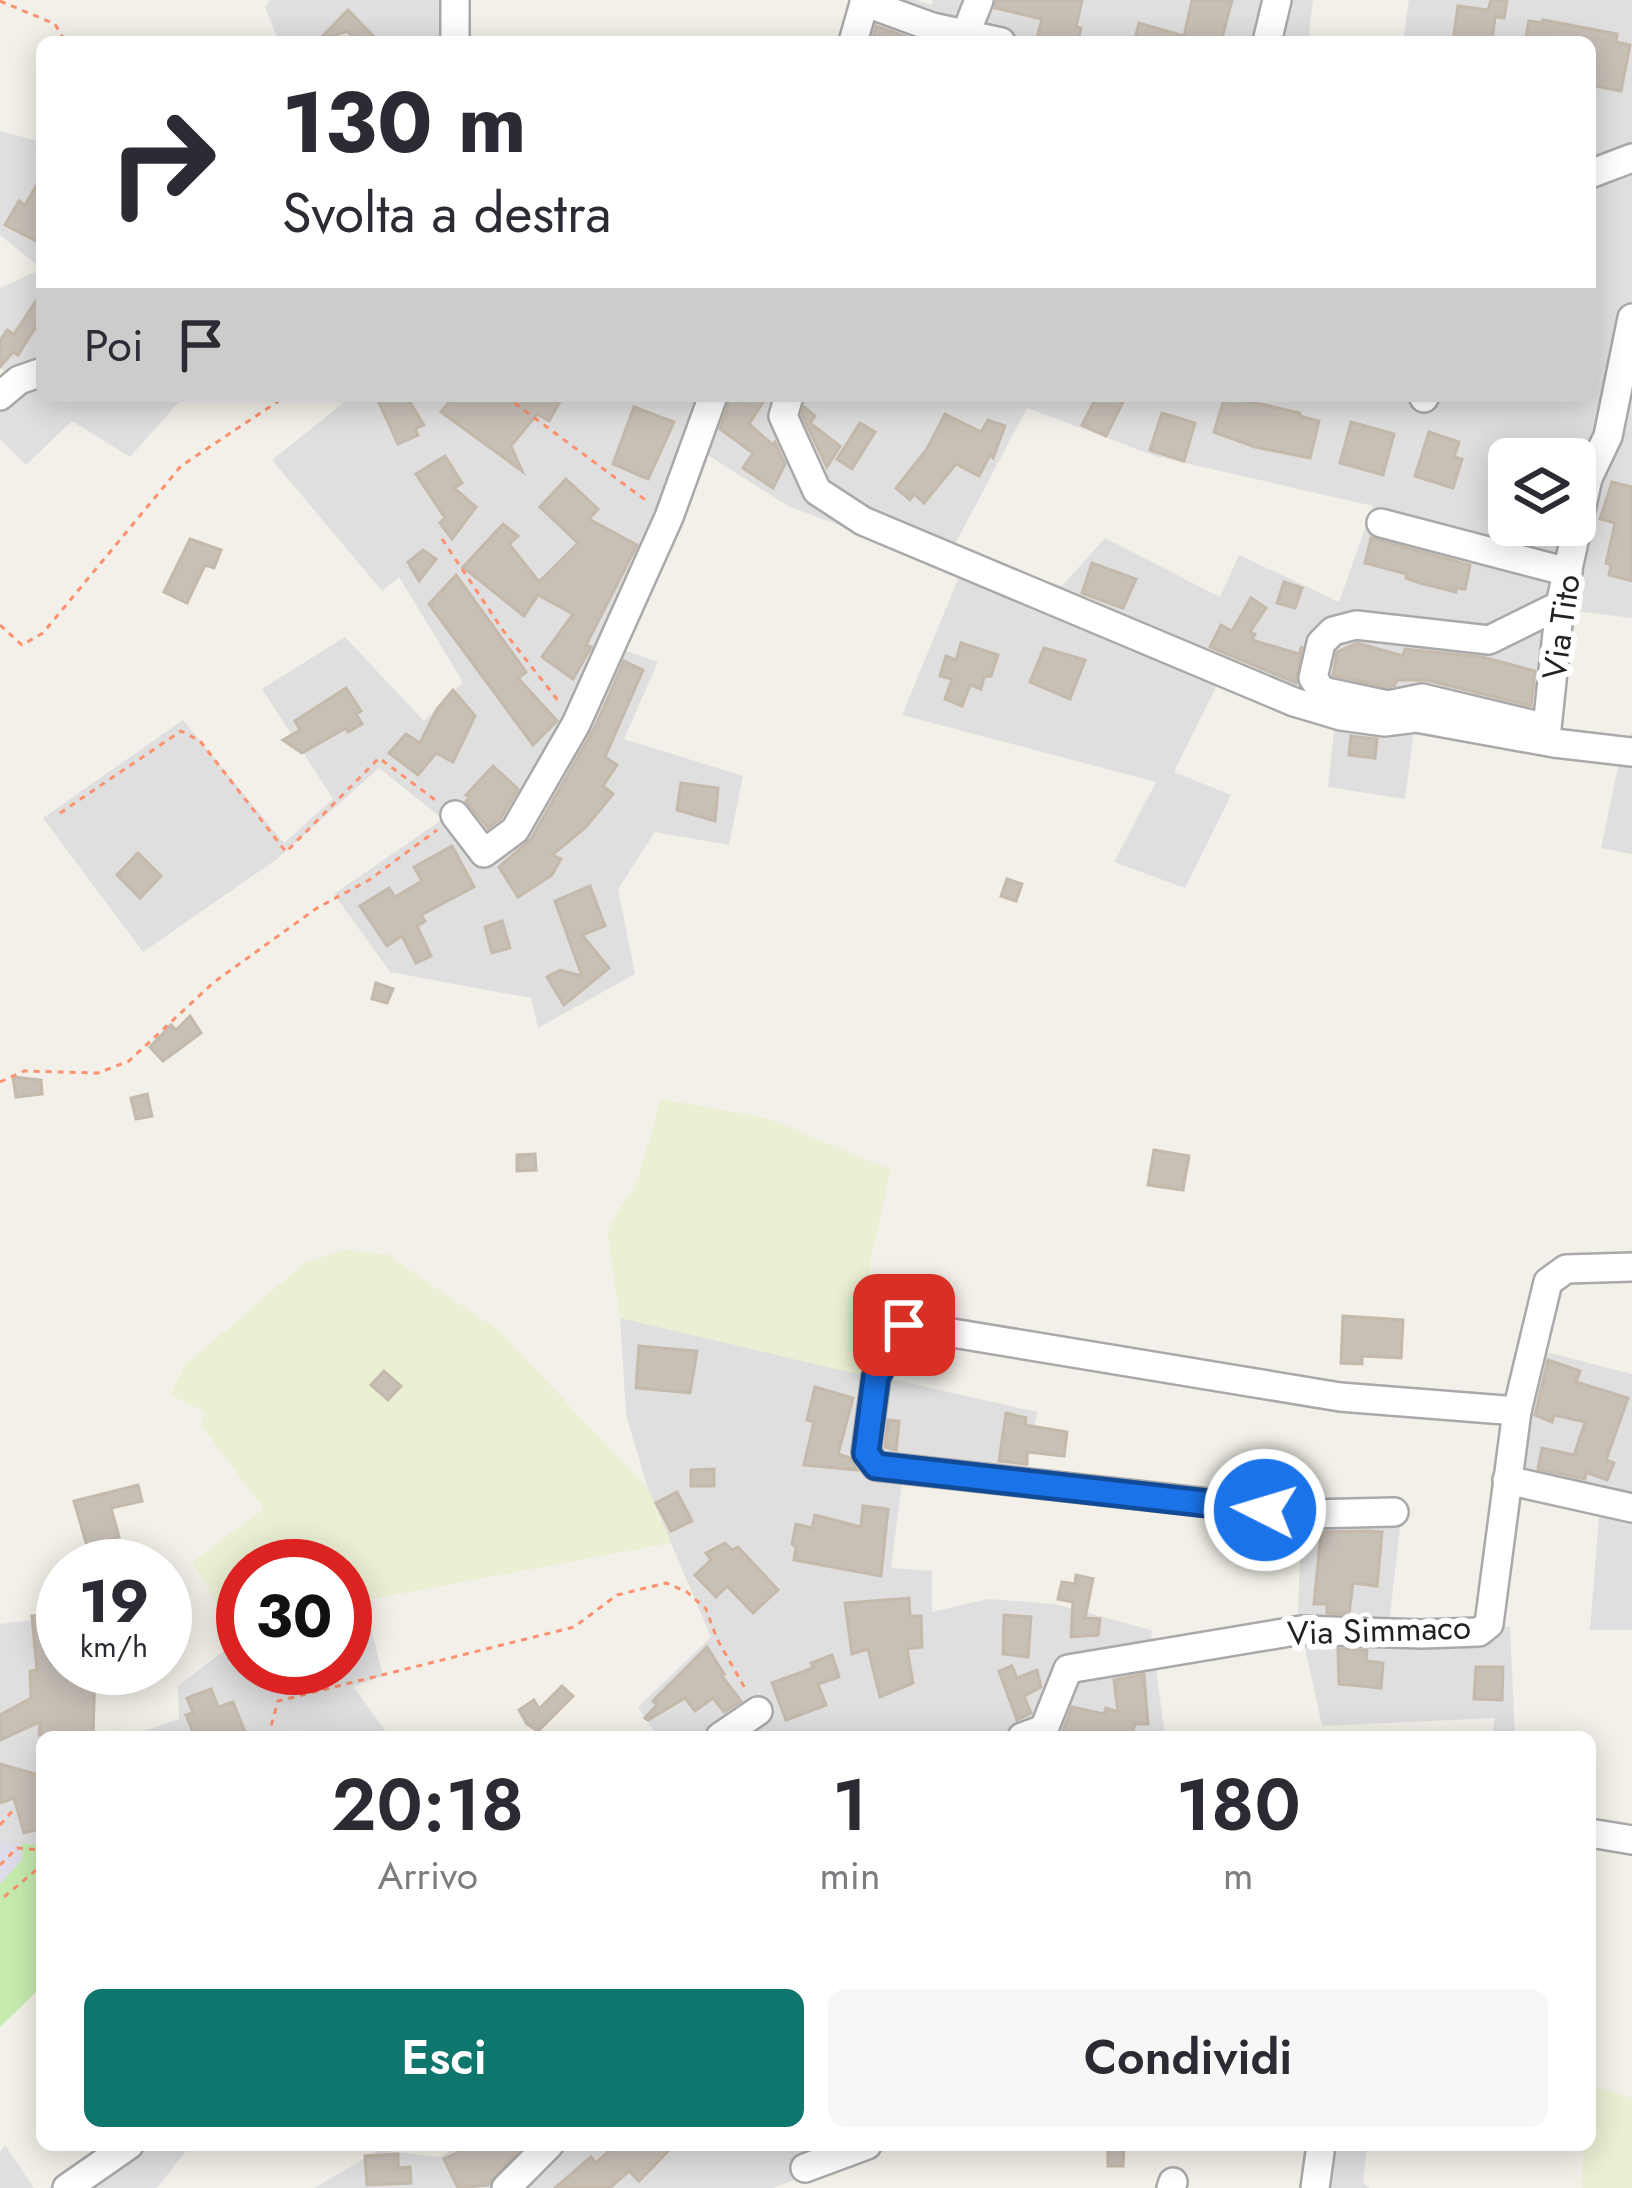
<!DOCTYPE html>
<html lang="it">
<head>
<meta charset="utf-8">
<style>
	:root { --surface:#fff; --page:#f7f7f7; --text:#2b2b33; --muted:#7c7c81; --accent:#0f766e }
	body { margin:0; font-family:Jost,sans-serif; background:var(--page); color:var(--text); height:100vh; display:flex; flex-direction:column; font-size:45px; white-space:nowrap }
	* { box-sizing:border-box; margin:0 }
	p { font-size:39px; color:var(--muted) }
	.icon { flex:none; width:66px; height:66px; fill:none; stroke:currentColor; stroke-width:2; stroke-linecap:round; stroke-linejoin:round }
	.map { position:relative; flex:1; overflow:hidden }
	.side { position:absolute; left:36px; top:1731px; width:1560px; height:420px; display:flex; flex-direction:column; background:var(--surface); border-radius:18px; box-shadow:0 6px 30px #0003 }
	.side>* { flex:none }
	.banner { position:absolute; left:36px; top:36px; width:1560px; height:366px; border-radius:18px; box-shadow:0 6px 30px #0003; background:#fff; color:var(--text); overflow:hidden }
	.fabs { position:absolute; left:1488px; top:438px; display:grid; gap:24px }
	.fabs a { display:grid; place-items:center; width:108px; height:108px; border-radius:18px; background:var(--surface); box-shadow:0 6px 30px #0003; font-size:60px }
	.speed { position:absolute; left:36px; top:1539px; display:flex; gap:24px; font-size:60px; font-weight:700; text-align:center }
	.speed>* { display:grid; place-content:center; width:156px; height:156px; border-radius:50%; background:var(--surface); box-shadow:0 6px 30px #0003; line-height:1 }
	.speed small { font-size:30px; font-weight:400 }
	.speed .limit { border:18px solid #d22; background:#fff; color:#111 }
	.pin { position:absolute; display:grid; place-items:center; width:102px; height:102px; color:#fff; margin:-51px; border-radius:24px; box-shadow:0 6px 18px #0006 }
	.me { position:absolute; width:132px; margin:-66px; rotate:275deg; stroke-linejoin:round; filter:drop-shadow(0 0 9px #0008) }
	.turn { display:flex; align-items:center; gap:42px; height:252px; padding:0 48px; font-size:54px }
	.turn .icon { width:156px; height:156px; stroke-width:2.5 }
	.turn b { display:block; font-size:84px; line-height:102px }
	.then { display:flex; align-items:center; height:114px; padding:0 48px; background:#0003; gap:24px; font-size:45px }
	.eta { display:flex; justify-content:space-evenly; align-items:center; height:204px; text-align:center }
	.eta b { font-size:72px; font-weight:600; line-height:84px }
	.button { display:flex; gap:24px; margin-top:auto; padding:24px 48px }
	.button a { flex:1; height:138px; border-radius:18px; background:var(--accent); color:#fff; font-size:48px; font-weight:600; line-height:138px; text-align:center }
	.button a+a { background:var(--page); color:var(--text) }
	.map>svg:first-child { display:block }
	.residential { fill:#e0dfdf; fill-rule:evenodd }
	.farmland { fill:#ebf0d4 }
	.grass { fill:#c5ecae }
	.plaza { fill:#dedce8 }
	.building { fill:#c7c0b7; stroke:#c4b9aa; stroke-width:3 }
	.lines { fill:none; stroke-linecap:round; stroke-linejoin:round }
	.minor-casing { stroke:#a9a9a9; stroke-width:32 }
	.path { stroke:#fc906f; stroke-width:3; stroke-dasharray:6 6; stroke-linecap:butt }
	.minor { stroke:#fff; stroke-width:27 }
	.route-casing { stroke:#114b97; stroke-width:30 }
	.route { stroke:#1a73e8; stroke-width:21 }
	.labels { text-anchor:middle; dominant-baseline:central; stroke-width:12; stroke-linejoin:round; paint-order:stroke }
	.street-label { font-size:33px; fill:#222; stroke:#fff }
</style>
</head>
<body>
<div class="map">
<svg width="1632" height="2188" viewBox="0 0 1632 2188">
	<rect width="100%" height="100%" fill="#f2f0e8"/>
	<g class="residential">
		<polygon points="270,0 455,0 455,42 279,42 265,7"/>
		<polygon points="858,0 916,0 932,5 933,0 1313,0 1308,42 846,42"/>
		<path d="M1409,0H1632V618L1575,611L1557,739L1416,714L1405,799L1328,787L1335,721L1220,679L1174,772L1231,795L1185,888L1114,862L1156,782L902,715L968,555L1062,586L1105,538L1220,597L1239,555L1339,602L1373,506L1155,456L1027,408L944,565L788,506L706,454L624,650L658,662L624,739L743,776L729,845L655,832L618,889L635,974L538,1028L531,998L390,972L334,894L443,819L379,768L277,859L143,952L43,818L183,720L284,843L333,799L262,689L345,637L424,721L463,682L399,577L382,591L272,460L352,396H1590V42H1403ZM1509,459H1575V525H1509Z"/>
		<polygon points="0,131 42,142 42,396 184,396 130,457 72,421 26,465 0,439 0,392 13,381 0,367 0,288 42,269 0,235"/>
		<polygon points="1632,733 1632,854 1601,848 1623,743"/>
		<polygon points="620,1318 1037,1412 1026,1474 903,1475 891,1568 932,1571 932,1612 988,1599 1055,1604 1151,1630 1165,1737 658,1737 638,1707 711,1637 648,1489 626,1415"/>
		<polygon points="1526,1347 1632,1374 1632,1630 1590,1630 1599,1516 1496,1486"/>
		<polygon points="1302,1500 1402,1510 1389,1624 1510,1627 1515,1736 1587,1737 1492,1737 1495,1718 1322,1726 1298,1615"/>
		<polygon points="364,1600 383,1676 353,1686 390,1737 128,1737 179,1719 178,1686 243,1636 243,1668 345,1668 345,1604"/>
		<polygon points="63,1616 63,1668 94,1668 92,1737 42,1737 42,1848 0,1892 0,1624"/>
		<polygon points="5,2145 34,2188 0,2188 0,2152"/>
		<polygon points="104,2145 212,2145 189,2147 157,2188 48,2188"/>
		<polygon points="461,2145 881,2145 773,2188 314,2188 379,2150 439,2157"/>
		<polygon points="1318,2145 1367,2145 1363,2183 1370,2188 1315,2188"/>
	</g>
	<g class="farmland">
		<polygon points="661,1099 767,1118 891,1170 870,1261 865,1376 620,1318 607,1231 638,1179"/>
		<polygon points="344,1250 386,1254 498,1330 648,1489 671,1543 345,1604 345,1566 243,1566 243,1626 233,1628 192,1562 264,1509 201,1425 206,1412 170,1395 185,1365 305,1263"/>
		<polygon points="1590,2085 1632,2098 1632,2188 1582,2188 1584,2145 1590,2145"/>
	</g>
	<polygon class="grass" points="21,1844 42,1844 42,1986 0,2027 0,1884 22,1860"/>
	<polygon class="plaza" points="0,1843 21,1844 22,1859 0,1884"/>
	<g class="building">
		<polygon points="997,0 1082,0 1076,27 1081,28 1078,42 1036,42 1042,19 995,8"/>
		<polygon points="1192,0 1232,0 1221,42 1134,42 1139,23 1184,36"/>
		<polygon points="1491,0 1507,0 1504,18 1495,17 1492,42 1453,41 1458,6 1488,10"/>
		<polygon points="348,10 379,42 358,42 347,31 317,42"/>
		<polygon points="1543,20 1617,34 1616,42 1630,45 1621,91 1590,85 1590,42 1525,42 1529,21 1543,23"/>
		<polygon points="876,26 901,35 918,42 872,42"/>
		<polygon points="42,176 42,244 5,225 19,201 25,205"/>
		<polygon points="42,292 42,317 18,355 13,352 0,367 0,341 7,330 14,334"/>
		<polygon points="376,396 406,396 424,425 415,429 418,435 398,444"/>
		<polygon points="454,396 563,396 549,421 537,414 511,446 522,471 441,412"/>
		<polygon points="739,396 767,396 749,424 773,445 775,442 785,464 773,488 743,468 753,453 720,429 730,400 736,401"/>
		<polygon points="1097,396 1126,396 1106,436 1082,425"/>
		<polygon points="1225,396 1300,413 1300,416 1319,421 1310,458 1255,447 1214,432"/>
		<polygon points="634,407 674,422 648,479 613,464"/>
		<polygon points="804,407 815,416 810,423 840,446 827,467 802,415"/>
		<polygon points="1162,413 1195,423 1184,461 1150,450"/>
		<polygon points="945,414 981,432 988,420 1005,426 993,458 990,455 979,476 956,464 924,503 914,494 910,500 896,488 927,449"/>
		<polygon points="1351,422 1394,434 1383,475 1340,463"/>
		<polygon points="860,423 875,432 852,469 837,459"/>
		<polygon points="1429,432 1459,442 1454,457 1462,459 1453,488 1415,476"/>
		<polygon points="445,456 462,483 454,488 476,507 452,539 440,523 445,518 416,474"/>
		<polygon points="566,479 598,509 589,519 637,545 586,645 591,647 573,679 542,657 573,614 538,595 524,616 463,567 503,524 518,536 509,544 539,582 578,543 540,507"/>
		<polygon points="1612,482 1632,487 1632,581 1609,575 1611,565 1606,563 1615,523 1600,519"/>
		<polygon points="1371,538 1470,565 1465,589 1456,588 1456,592 1420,583 1406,578 1407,574 1365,563"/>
		<polygon points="190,539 221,550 214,568 205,565 187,603 164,592"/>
		<polygon points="423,550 436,559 419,581 408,562"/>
		<polygon points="1092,563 1136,579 1123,608 1082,593"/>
		<polygon points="456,575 526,672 518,678 557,721 533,745 429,604"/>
		<polygon points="1284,582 1302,588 1295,608 1277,603"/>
		<polygon points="1251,598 1266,608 1250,632 1255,634 1252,640 1299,654 1302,646 1296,683 1210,647 1221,625 1232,631"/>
		<polygon points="961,643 998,655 991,676 984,677 981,689 970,685 962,706 945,699 952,679 940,676 946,656 956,660"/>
		<polygon points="1357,643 1403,656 1405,649 1482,657 1535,671 1531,706 1426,680 1397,680 1395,685 1388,687 1333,675 1337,652"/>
		<polygon points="1044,648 1085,660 1070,699 1030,682"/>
		<polygon points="624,661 643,670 605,757 617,765 603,786 613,794 586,827 552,855 561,859 552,875 518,897 499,867 531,839 596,725"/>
		<polygon points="346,688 361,711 356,714 362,724 348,732 346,728 302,753 283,740 300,730 295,721"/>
		<polygon points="453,690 475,716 453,762 436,753 418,775 389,753 406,734 420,743 437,709"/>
		<polygon points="1351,736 1377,739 1375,758 1349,755"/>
		<polygon points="493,766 518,789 501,818 488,828 466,801 470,797 466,795"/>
		<polygon points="681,783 718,788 715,821 677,810"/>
		<polygon points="452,846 474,887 421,915 425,921 417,926 431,956 416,963 402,936 387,946 360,906 389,888 395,897 422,881 414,867"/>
		<polygon points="138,853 161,876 140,898 117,875"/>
		<polygon points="1007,879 1022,884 1016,901 1001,896"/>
		<polygon points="590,886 605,926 582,935 609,968 564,1005 547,977 560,970 582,976 555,901"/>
		<polygon points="502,921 510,948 492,953 485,927"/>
		<polygon points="376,983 393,989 387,1003 372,999"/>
		<polygon points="190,1016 201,1033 163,1061 150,1047 171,1025 176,1030"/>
		<polygon points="13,1077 41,1080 42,1094 16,1097"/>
		<polygon points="147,1094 152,1116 136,1119 131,1098"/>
		<polygon points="1154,1150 1189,1156 1183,1190 1148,1185"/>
		<polygon points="535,1154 536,1170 517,1171 517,1155"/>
		<polygon points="1343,1316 1403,1320 1401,1358 1362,1356 1362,1364 1341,1363"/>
		<polygon points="639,1346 697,1351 690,1393 636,1388"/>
		<polygon points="1548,1360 1580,1371 1576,1382 1628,1398 1606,1460 1614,1463 1607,1480 1586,1472 1585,1479 1538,1469 1542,1448 1574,1455 1585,1422 1554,1415 1552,1422 1535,1415"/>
		<polygon points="384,1371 401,1386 388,1400 371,1385"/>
		<polygon points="815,1387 853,1398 838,1454 850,1458 857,1470 804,1465 814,1422 807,1420"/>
		<polygon points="1006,1413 1026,1418 1025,1425 1067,1432 1064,1456 1027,1452 1027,1464 999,1461"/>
		<polygon points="888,1420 899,1421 896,1450 885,1447"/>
		<polygon points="714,1469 714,1486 691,1486 691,1470"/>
		<polygon points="138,1485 142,1501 111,1508 119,1537 87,1546 74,1501"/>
		<polygon points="677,1492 692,1521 671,1531 656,1503"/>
		<polygon points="863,1506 888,1509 881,1576 794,1560 796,1548 792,1544 796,1524 812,1528 815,1515 861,1527"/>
		<polygon points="1368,1531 1382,1532 1377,1586 1353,1583 1349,1614 1327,1613 1327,1604 1314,1604 1321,1532"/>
		<polygon points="725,1543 732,1550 738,1547 778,1590 753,1613 727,1586 716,1597 695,1575 711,1560 706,1553"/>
		<polygon points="1076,1575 1093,1579 1085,1618 1100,1619 1098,1635 1071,1637 1073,1602 1058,1599 1062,1582 1075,1584"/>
		<polygon points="909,1598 910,1616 921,1616 922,1647 907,1649 913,1683 880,1697 868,1649 852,1654 845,1603"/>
		<polygon points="51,1615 52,1626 63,1625 63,1668 95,1668 93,1737 39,1735 40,1722 0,1740 0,1715 31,1698 30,1671 37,1670 32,1616"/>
		<polygon points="1004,1615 1031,1617 1028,1657 1003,1654"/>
		<polygon points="707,1647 724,1674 721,1675 741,1701 724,1712 713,1698 695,1711 685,1698 648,1720 645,1718 657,1705 653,1701"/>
		<polygon points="1338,1649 1367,1650 1366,1661 1383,1663 1381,1688 1339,1684"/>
		<polygon points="832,1655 839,1677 818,1684 826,1705 786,1720 772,1683 813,1668 811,1663"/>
		<polygon points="1012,1666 1017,1678 1037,1670 1041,1687 1024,1696 1031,1713 1017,1720 999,1671"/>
		<polygon points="1476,1667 1503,1667 1502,1700 1474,1699"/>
		<polygon points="1144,1674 1148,1724 1135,1724 1131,1737 1089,1737 1063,1731 1072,1707 1104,1714 1106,1708 1118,1712 1114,1680"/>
		<polygon points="562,1686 573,1696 538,1731 527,1724 519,1710 534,1700 539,1709"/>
		<polygon points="211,1689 218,1707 233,1702 245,1732 231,1737 195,1737 186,1715 193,1713 187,1698"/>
		<polygon points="0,1764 42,1776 42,1828 24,1833 14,1798 0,1803"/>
		<polygon points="473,2145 524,2145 488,2185 458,2188 444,2159"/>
		<polygon points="615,2145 674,2145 639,2181 629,2171 610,2188 555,2188 591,2157 596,2163"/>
		<polygon points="1108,2145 1124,2145 1123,2166 1108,2166"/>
		<polygon points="398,2154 398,2168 410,2167 411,2183 367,2185 365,2156"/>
	</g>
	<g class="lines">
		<g class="minor-casing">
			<g id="minor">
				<polyline points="455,0 455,42"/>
				<polyline points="864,2 932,27 1001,42"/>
				<polyline points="966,33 979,0"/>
				<polyline points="853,42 865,0"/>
				<polyline points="1267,42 1277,0"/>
				<polyline points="1590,174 1632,158"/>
				<polyline points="0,396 19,380 42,372"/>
				<polyline points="789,396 783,416 817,491 863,521 1294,702 1341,716 1385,722 1416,718 1554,743 1632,752"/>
				<polyline points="1424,398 1424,396"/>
				<polyline points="1381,523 1568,572"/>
				<polyline points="1560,605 1489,640 1356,625 1333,631 1321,643 1313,678 1322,691 1388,705 1422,698 1547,728 1560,605 1588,478 1608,436 1632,318"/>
				<polyline points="455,815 484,853 515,830 576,724 669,517 713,396"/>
				<polyline points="1507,1480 1632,1508"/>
				<polyline points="1394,1512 1309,1514 876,1466 866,1452 876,1377 904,1325 1340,1397 1517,1411"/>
				<polyline points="720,1737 758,1711"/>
				<polyline points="1022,1737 1044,1729 1068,1669 1301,1630 1422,1634 1479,1632 1489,1624 1517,1411 1548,1282 1566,1269 1632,1267"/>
				<polyline points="1590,1833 1632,1840"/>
				<polyline points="805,2168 867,2145"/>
				<polyline points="67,2188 129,2145"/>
				<polyline points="506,2188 549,2145"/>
				<polyline points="1171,2188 1173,2182"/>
				<polyline points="1315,2188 1321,2145"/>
			</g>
		</g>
		<g class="path">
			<polyline points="0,1 55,24 65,42"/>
			<polyline points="37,151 42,136"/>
			<polyline points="505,396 648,502"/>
			<polyline points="442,539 502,629 560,703"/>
			<polyline points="0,625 22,645 43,633 181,466 286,396"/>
			<polyline points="60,813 181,731 200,741 286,852 379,758 438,802"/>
			<polyline points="0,1082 24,1071 98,1073 129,1061 214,982 317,908 369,880 437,830"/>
			<polyline points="268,1737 278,1701 574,1627 617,1595 666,1583 687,1592 706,1609 717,1639 746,1690"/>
			<polyline points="0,1825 16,1807"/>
			<polyline points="0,1865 17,1848 42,1850"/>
			<polyline points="4,1897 42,1865"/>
		</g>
		<use href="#minor" class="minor"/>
	</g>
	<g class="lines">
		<g class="route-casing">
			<polyline id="route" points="904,1325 876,1377 866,1453 876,1466 1265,1510"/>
		</g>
		<use href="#route" class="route"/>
	</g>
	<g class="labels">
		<g class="street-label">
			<text transform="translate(1561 627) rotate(-82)">Via Tito</text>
			<text transform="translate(1379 1630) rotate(-2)">Via Simmaco</text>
		</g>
	</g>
</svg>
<div class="fabs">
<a><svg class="icon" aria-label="layers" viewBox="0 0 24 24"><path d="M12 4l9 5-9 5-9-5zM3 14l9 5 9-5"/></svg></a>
</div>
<div class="speed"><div>19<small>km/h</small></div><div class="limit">30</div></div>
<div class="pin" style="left:904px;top:1325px;background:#d93025"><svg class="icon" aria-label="arrive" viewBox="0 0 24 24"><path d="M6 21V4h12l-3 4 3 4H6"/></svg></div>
<svg class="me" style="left:1265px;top:1510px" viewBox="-20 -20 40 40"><circle r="17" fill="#1a73e8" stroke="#fff" stroke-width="3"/><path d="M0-11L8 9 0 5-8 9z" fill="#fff"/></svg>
<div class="banner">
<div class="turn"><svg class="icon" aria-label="right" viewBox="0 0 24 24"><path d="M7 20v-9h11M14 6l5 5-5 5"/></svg><div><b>130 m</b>Svolta a destra</div></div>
<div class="then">Poi<svg class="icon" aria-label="arrive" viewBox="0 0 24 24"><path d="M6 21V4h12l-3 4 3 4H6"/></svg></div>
</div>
<section class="side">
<div class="eta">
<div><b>20:18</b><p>Arrivo</p></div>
<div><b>1</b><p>min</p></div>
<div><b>180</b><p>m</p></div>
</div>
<div class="button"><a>Esci</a><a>Condividi</a></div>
</section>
</div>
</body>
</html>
